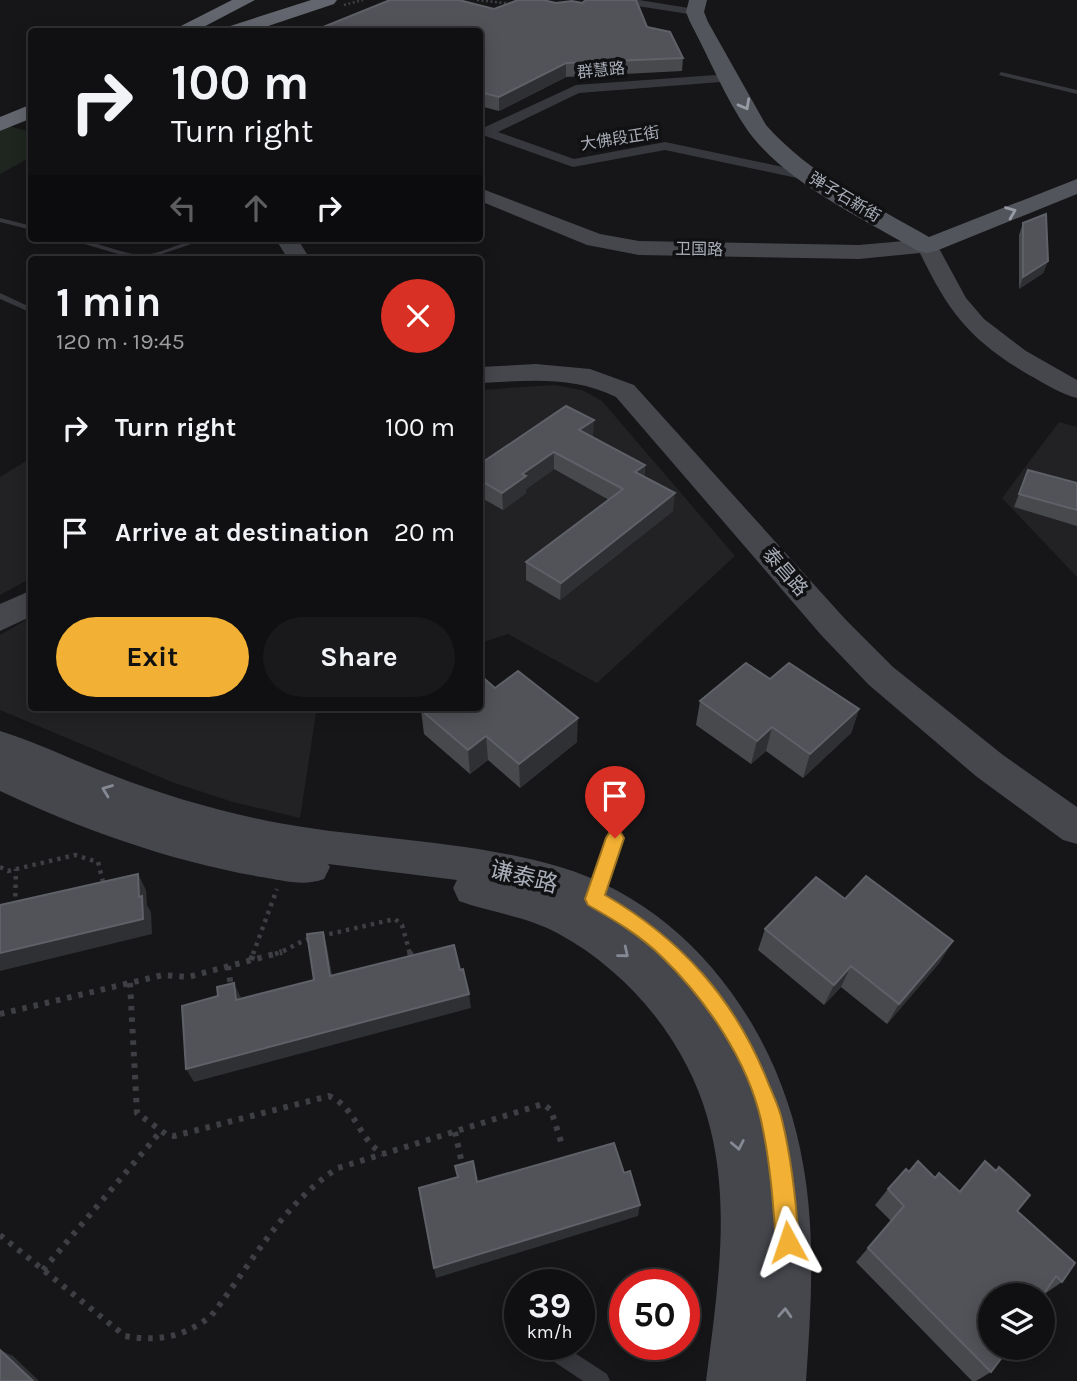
<!DOCTYPE html>
<html lang="en">
<head>
<meta charset="utf-8">
<style>
	:root { --surface:#101012; --page:#19191b; --text:#f1f3f6; --muted:#9c9d9f; --line:#303032; --accent:#f2b134 }
	body { margin:0; font-family:Karla,"Noto Sans SC",sans-serif; background:var(--page); color:var(--text); height:100vh; display:flex; flex-direction:column; font-size:26px; white-space:nowrap }
	* { box-sizing:border-box; margin:0 }
	p { font-size:23px; color:var(--muted) }
	.icon { flex:none; width:38px; height:38px; fill:none; stroke:currentColor; stroke-width:2; stroke-linecap:round; stroke-linejoin:round }
	.map { position:relative; flex:1; overflow:hidden }
	.panel { position:absolute; left:28px; top:256px; width:455px; height:455px; display:flex; flex-direction:column; background:var(--surface); border-radius:7px; box-shadow:0 4px 18px #0003,0 0 0 2px var(--line) }
	.panel>* { flex:none }
	.banner { position:absolute; left:28px; top:28px; width:455px; height:214px; border-radius:7px; box-shadow:0 4px 18px #0003,0 0 0 2px var(--line); background:#101012; color:var(--text); overflow:hidden }
	.buttons { position:absolute; left:978px; top:1283px; display:grid; gap:14px }
	.buttons a { display:grid; place-items:center; width:77px; height:77px; border-radius:50%; background:var(--surface); box-shadow:0 4px 18px #0003,0 0 0 2px var(--line); font-size:35px }
	.speed { position:absolute; left:504px; top:1269px; display:flex; gap:14px; font-size:35px; font-weight:700; text-align:center }
	.speed>* { display:grid; place-content:center; width:91px; height:91px; border-radius:50%; background:var(--surface); box-shadow:0 4px 18px #0003,0 0 0 2px var(--line); line-height:1 }
	.speed small { font-size:18px; font-weight:400 }
	.speed .limit { border:10px solid #d22; background:#fff; color:#111 }
	.pin { position:absolute; display:grid; place-items:center; width:60px; height:60px; color:#fff; margin:-72px -30px; border-radius:50% 50% 50% 0; rotate:-45deg; box-shadow:0 0 7px #0007 }
	.pin .icon { rotate:45deg }
	.me { position:absolute; width:77px; margin:-38px; rotate:355deg; stroke-linejoin:round; filter:drop-shadow(0 0 5px #0008) }
	.turn { display:flex; align-items:center; gap:24px; height:147px; padding:0 28px; font-size:32px }
	.turn .icon { width:91px; height:91px; stroke-width:2.5 }
	.turn b { display:block; font-size:49px; line-height:60px }
	.lanes { display:flex; align-items:center; height:66px; padding:0 28px; background:#0003; justify-content:center; gap:35px; direction:ltr }
	.lanes .off { opacity:.35 }
	.round { display:grid; place-items:center; flex:none; width:74px; height:74px; border-radius:37px; background:var(--page) }
	.summary { display:flex; align-items:center; justify-content:space-between; height:119px; padding:0 28px }
	h1 { font-size:42px; font-weight:700; line-height:52px }
	.button { display:flex; gap:14px; margin-top:auto; padding:14px 28px }
	.button a { flex:1; height:80px; border-radius:42px; background:var(--accent); color:#111; font-size:28px; font-weight:700; line-height:80px; text-align:center }
	.button a+a { background:var(--page); color:var(--text) }
	ul { padding:0; list-style:none }
	li { display:flex; align-items:center; gap:21px; height:105px; padding:0 28px }
	li div { flex:1 }
	li b { display:block; font-size:26px }
	li em { font-style:normal }
	.map>svg:first-child { display:block }
	.built { fill:#222225 }
	.green { fill:#1e261f }
	.lines { fill:none; stroke-linecap:round; stroke-linejoin:round }
	.path-far2 { stroke:#3d3f44; stroke-width:2.5; stroke-dasharray:2 2.5; stroke-linecap:butt }
	.path-far1 { stroke:#3d3f44; stroke-width:4.5; stroke-dasharray:3.5 5; stroke-linecap:butt }
	.path { stroke:#3d3f44; stroke-width:6; stroke-dasharray:4.5 7; stroke-linecap:butt }
	.lane { fill:#37383d; fill-rule:evenodd }
	.street { fill:#37383d; fill-rule:evenodd }
	.secondary { fill:#45474d; fill-rule:evenodd }
	.primary { fill:#53555c; fill-rule:evenodd }
	.highway { fill:#63666e; fill-rule:evenodd }
	.wall { fill:#47494d }
	.shaded-wall { fill:#2f3033 }
	.building { fill:#525359; stroke:#5f6168; stroke-width:2 }
	.oneway { stroke:#979ba6 }
	.oneway2 { stroke:#858993 }
	.route { fill:#f2b134; stroke:#9d7322; stroke-width:2 }
	.labels { text-anchor:middle; dominant-baseline:central; stroke-width:7; stroke-linejoin:round; paint-order:stroke }
	.far-street-label { font-size:16px; fill:#a8adb8; stroke:#111113 }
	.street-label { font-size:19px; fill:#a8adb8; stroke:#111113 }
	.near-street-label { font-size:23px; fill:#a8adb8; stroke:#111113 }
</style>
</head>
<body>
<div class="map">
<svg width="1077" height="1381" viewBox="0 0 1077 1381">
	<rect width="100%" height="100%" fill="#161618"/>
	<g class="built">
		<polygon points="554,385 582,390 602,401 735,556 597,683 508,634 480,643 480,390"/>
		<polygon points="1059,422 1077,427 1077,577 1002,498"/>
		<polygon points="31,458 31,578 0,595 0,477"/>
		<polygon points="31,617 32,707 317,707 300,818 233,802 172,782 0,710 0,635"/>
	</g>
	<polygon class="green" points="0,124 32,132 31,157 0,174"/>
	<g class="lines">
		<g class="path-far2">
			<polyline points="477,0 514,4"/>
			<polyline points="344,5 363,0"/>
		</g>
		<g class="path-far1">
			<polyline points="0,867 8,871 75,855 98,862 104,886"/>
			<polyline points="15,905 16,869"/>
			<polyline points="321,936 395,919 402,925 410,954"/>
			<polyline points="253,954 277,889"/>
			<path d="M275,954C289,950 299,941 312,938"/>
		</g>
		<g class="path">
			<polyline points="410,952 411,956"/>
			<polyline points="251,960 254,952"/>
			<polyline points="228,966 231,988"/>
			<path d="M130,983L137,1113L167,1135L174,1136L329,1096C356,1107 358,1139 383,1154"/>
			<polyline points="0,1014 163,975 188,977 282,952"/>
			<polyline points="455,1132 463,1168"/>
			<path d="M0,1235L125,1336C158,1342 184,1337 211,1316C251,1265 282,1204 338,1168L543,1104L551,1110L563,1148"/>
			<polyline points="43,1270 161,1131"/>
		</g>
		<g class="lane">
			<polygon points="1001,72 1077,90 1077,94 999,75"/>
			<polygon points="0,218 32,226 32,230 0,222"/>
			<path d="M64,238C90,238 114,252 140,255C156,257 187,238 209,238L147,259H135Z"/>
			<polygon points="0,293 32,308 32,313 0,299"/>
			<polygon points="615,832 620,834 622,838 602,897 600,901 595,903 590,901 588,897 608,838 610,834"/>
			<polygon points="536,1344 561,1344 607,1374 610,1381 583,1381 538,1351"/>
		</g>
		<g class="street">
			<polygon points="613,0 639,0 695,9 701,12 695,15 618,3"/>
			<polygon points="730,74 736,78 734,81 579,93 498,132 574,159 665,142 816,174 818,177 816,180 811,181 665,150 573,167 480,134 480,126 485,127 576,85"/>
		</g>
		<g class="secondary">
			<path d="M480,188L600,234L639,241L859,245L927,239L935,241L966,298L984,319L1026,351L1077,380V398C1060,394 1044,383 1029,375C970,340 949,313 920,253L859,259L639,255L587,245L480,201Z"/>
			<polygon points="275,238 297,238 310,259 288,259"/>
			<path d="M536,364L590,369L634,385L846,620L893,667L1003,755L1077,807V844L1063,840L977,777L869,685L822,636L616,397C571,375 527,381 480,383V367Z"/>
			<polygon points="32,590 32,616 0,631 0,604"/>
			<path d="M0,731C38,743 75,761 112,775C163,795 215,810 268,821C365,840 465,839 560,867C692,906 781,1033 803,1164C816,1236 811,1309 806,1381H706C723,1249 743,1129 655,1016C629,983 596,954 559,934C527,916 492,913 459,901L453,888L457,880L328,864L330,867L324,879C303,887 282,880 261,877C170,861 83,830 0,791Z"/>
		</g>
		<path class="primary" d="M689,0H707L704,12L708,22L766,125C810,175 872,204 929,237L1077,179V194L936,251L927,253L918,251C864,219 786,183 748,131C725,98 709,57 690,22L686,12Z"/>
		<g class="highway">
			<polygon points="232,0 255,0 194,32 169,32"/>
			<polygon points="311,0 337,0 334,4 250,32 221,32 224,28"/>
			<polygon points="32,104 32,118 0,131 0,117"/>
		</g>
	</g>
	<g class="wall">
		<polygon points="556,3 582,3 647,27 683,58 682,71 566,77 499,111 480,106 480,32 494,9"/>
		<polygon points="1023,223 1048,261 1043,273 1019,289 1019,235"/>
		<polygon points="593,438 645,465 644,477 673,511 560,600 526,580 526,562 609,500 554,469 526,489 526,493 503,510 480,497 480,464"/>
		<polygon points="1028,470 1077,483 1077,526 1014,507"/>
		<polygon points="770,679 859,709 851,733 803,778 766,751 751,764 696,725 700,701"/>
		<polygon points="495,688 577,742 520,788 488,760 470,774 424,734 421,710"/>
		<polygon points="845,899 940,962 887,1024 841,987 824,1005 758,950 765,929"/>
		<polygon points="985,1161 1062,1282 1043,1295 990,1295 991,1372 976,1381 972,1381 856,1262 891,1221 875,1205 888,1189 909,1172 935,1178 959,1191"/>
	</g>
	<g class="shaded-wall">
		<polygon points="566,63 566,77 499,111 499,97"/>
		<polygon points="1048,261 1043,273 1019,289 1023,277"/>
		<polygon points="594,420 593,438 579,430"/>
		<polygon points="554,452 554,469 526,489 526,493 503,510 502,493 522,474"/>
		<polygon points="645,465 643,482 635,472"/>
		<polygon points="675,493 673,511 560,600 561,583"/>
		<polygon points="859,709 851,733 803,778 810,754"/>
		<polygon points="578,718 577,742 520,788 519,764"/>
		<polygon points="772,727 766,751 751,764 757,741"/>
		<polygon points="486,736 488,760 470,774 468,750"/>
		<polygon points="138,874 146,890 147,905 151,912 152,934 0,971 0,953 139,897"/>
		<polygon points="323,932 327,947 335,991 330,976"/>
		<polygon points="953,941 940,962 887,1024 899,1004"/>
		<polygon points="851,966 841,987 824,1005 834,985"/>
		<polygon points="234,983 241,998 243,1014 236,1000"/>
		<polygon points="469,994 471,1008 194,1082 186,1069"/>
		<polygon points="640,1205 638,1216 436,1278 434,1268"/>
		<polygon points="0,1350 13,1356 39,1381 33,1381"/>
	</g>
	<g class="building">
		<polygon points="390,0 459,0 494,9 518,0 543,0 556,3 572,1 582,3 586,0 636,0 647,27 670,32 683,58 566,63 499,97 480,92 480,32 311,32"/>
		<polygon points="1046,214 1048,261 1023,277 1023,223"/>
		<polygon points="566,406 594,420 579,430 645,465 635,472 675,493 561,583 526,562 623,489 554,452 522,474 526,476 502,493 480,480 480,464"/>
		<polygon points="1028,470 1077,483 1077,510 1019,494"/>
		<polygon points="746,663 770,679 789,663 859,709 810,754 772,727 757,741 700,701"/>
		<polygon points="518,671 578,718 519,764 486,736 468,750 421,710 424,707 480,707 480,675 495,688"/>
		<polygon points="138,874 139,897 142,896 143,919 0,953 0,905"/>
		<polygon points="866,876 953,941 899,1004 851,966 834,985 765,929 816,877 845,899"/>
		<polygon points="323,932 330,976 454,945 460,970 463,969 469,994 186,1069 182,1006 218,996 217,987 234,983 236,1000 314,980 307,934"/>
		<polygon points="614,1143 624,1173 630,1171 640,1205 434,1268 419,1188 458,1177 455,1166 473,1161 477,1182"/>
		<polygon points="918,1161 935,1178 939,1173 960,1192 985,1161 996,1171 999,1167 1030,1195 1017,1211 1075,1263 1062,1282 1056,1276 1043,1295 990,1295 990,1348 1009,1348 991,1372 868,1248 904,1206 888,1189 906,1169 909,1172"/>
		<polygon points="0,1350 33,1381 0,1381"/>
	</g>
	<defs><path id="oneway-chevron" d="M-2-3.5L2.5 0L-2 3.5" fill="none" stroke-width="1.6" stroke-linecap="round" stroke-linejoin="round" transform="scale(1.75)"/></defs>
	<g class="oneway">
		<use href="#oneway-chevron" transform="translate(745 105) rotate(61)"/>
		<use href="#oneway-chevron" transform="translate(1011 212) rotate(-22)"/>
	</g>
	<g class="oneway2">
		<use href="#oneway-chevron" transform="translate(107 790) rotate(-159)"/>
		<use href="#oneway-chevron" transform="translate(624 953) rotate(39)"/>
		<use href="#oneway-chevron" transform="translate(738 1145) rotate(79)"/>
		<use href="#oneway-chevron" transform="translate(785 1313) rotate(-87)"/>
	</g>
	<path class="route" d="M615,831L621,833L624,838L605,895C681,939 734,998 767,1080C772,1093 779,1106 782,1120C792,1160 796,1201 799,1242L796,1250L788,1253L780,1250L776,1242C773,1201 770,1160 761,1120C747,1059 706,1000 662,957C640,935 614,920 588,905L585,899L606,838L609,833Z"/>
	<g class="labels">
		<g class="far-street-label">
			<text transform="translate(601 70) rotate(-6)">群慧路</text>
			<text transform="translate(620 138) rotate(-9)">大佛段正街</text>
			<text transform="translate(845 197) rotate(31)">弹子石新街</text>
			<text transform="translate(699 249) rotate(1)">卫国路</text>
		</g>
		<g class="street-label">
			<text transform="translate(785 572) rotate(49)">泰昌路</text>
		</g>
		<g class="near-street-label">
			<text transform="translate(524 877) rotate(14)">谦泰路</text>
		</g>
	</g>
</svg>
<div class="buttons">
<a><svg class="icon" aria-label="layers" viewBox="0 0 24 24"><path d="M12 4l9 5-9 5-9-5zM3 14l9 5 9-5"/></svg></a>
</div>
<div class="speed"><div>39<small>km/h</small></div><div class="limit">50</div></div>
<div class="pin" style="left:615px;top:838px;background:#d93025"><svg class="icon" aria-label="arrive" viewBox="0 0 24 24"><path d="M6 21V4h12l-3 4 3 4H6"/></svg></div>
<svg class="me" style="left:788px;top:1242px" viewBox="-20 -20 40 40"><path d="M0-17L14 15 0 8-14 15z" fill="#f2b134" stroke="#fff" stroke-width="4"/></svg>
<div class="banner">
<div class="turn"><svg class="icon" aria-label="right" viewBox="0 0 24 24"><path d="M7 20v-9h11M14 6l5 5-5 5"/></svg><div><b>100 m</b>Turn right</div></div>
<div class="lanes"><svg class="icon off" aria-label="left" viewBox="0 0 24 24"><path d="M17 20v-9H6M10 6l-5 5 5 5"/></svg><svg class="icon off" aria-label="ahead" viewBox="0 0 24 24"><path d="M12 20V5M6 11l6-6 6 6"/></svg><svg class="icon" aria-label="right" viewBox="0 0 24 24"><path d="M7 20v-9h11M14 6l5 5-5 5"/></svg></div>
</div>
<section class="panel">
<div class="summary"><div><h1>1 min</h1><p>120 m · 19:45</p></div><a class="round" style="background:#d93025;color:#fff"><svg class="icon" aria-label="close" viewBox="0 0 24 24"><path d="M6 6l12 12M18 6L6 18"/></svg></a></div>
<ul>
<li><svg class="icon" aria-label="right" viewBox="0 0 24 24"><path d="M7 20v-9h11M14 6l5 5-5 5"/></svg><div><b>Turn right</b></div><em>100 m</em></li>
<li><svg class="icon" aria-label="arrive" viewBox="0 0 24 24"><path d="M6 21V4h12l-3 4 3 4H6"/></svg><div><b>Arrive at destination</b></div><em>20 m</em></li>
</ul>
<div class="button"><a>Exit</a><a>Share</a></div>
</section>
</div>
</body>
</html>
